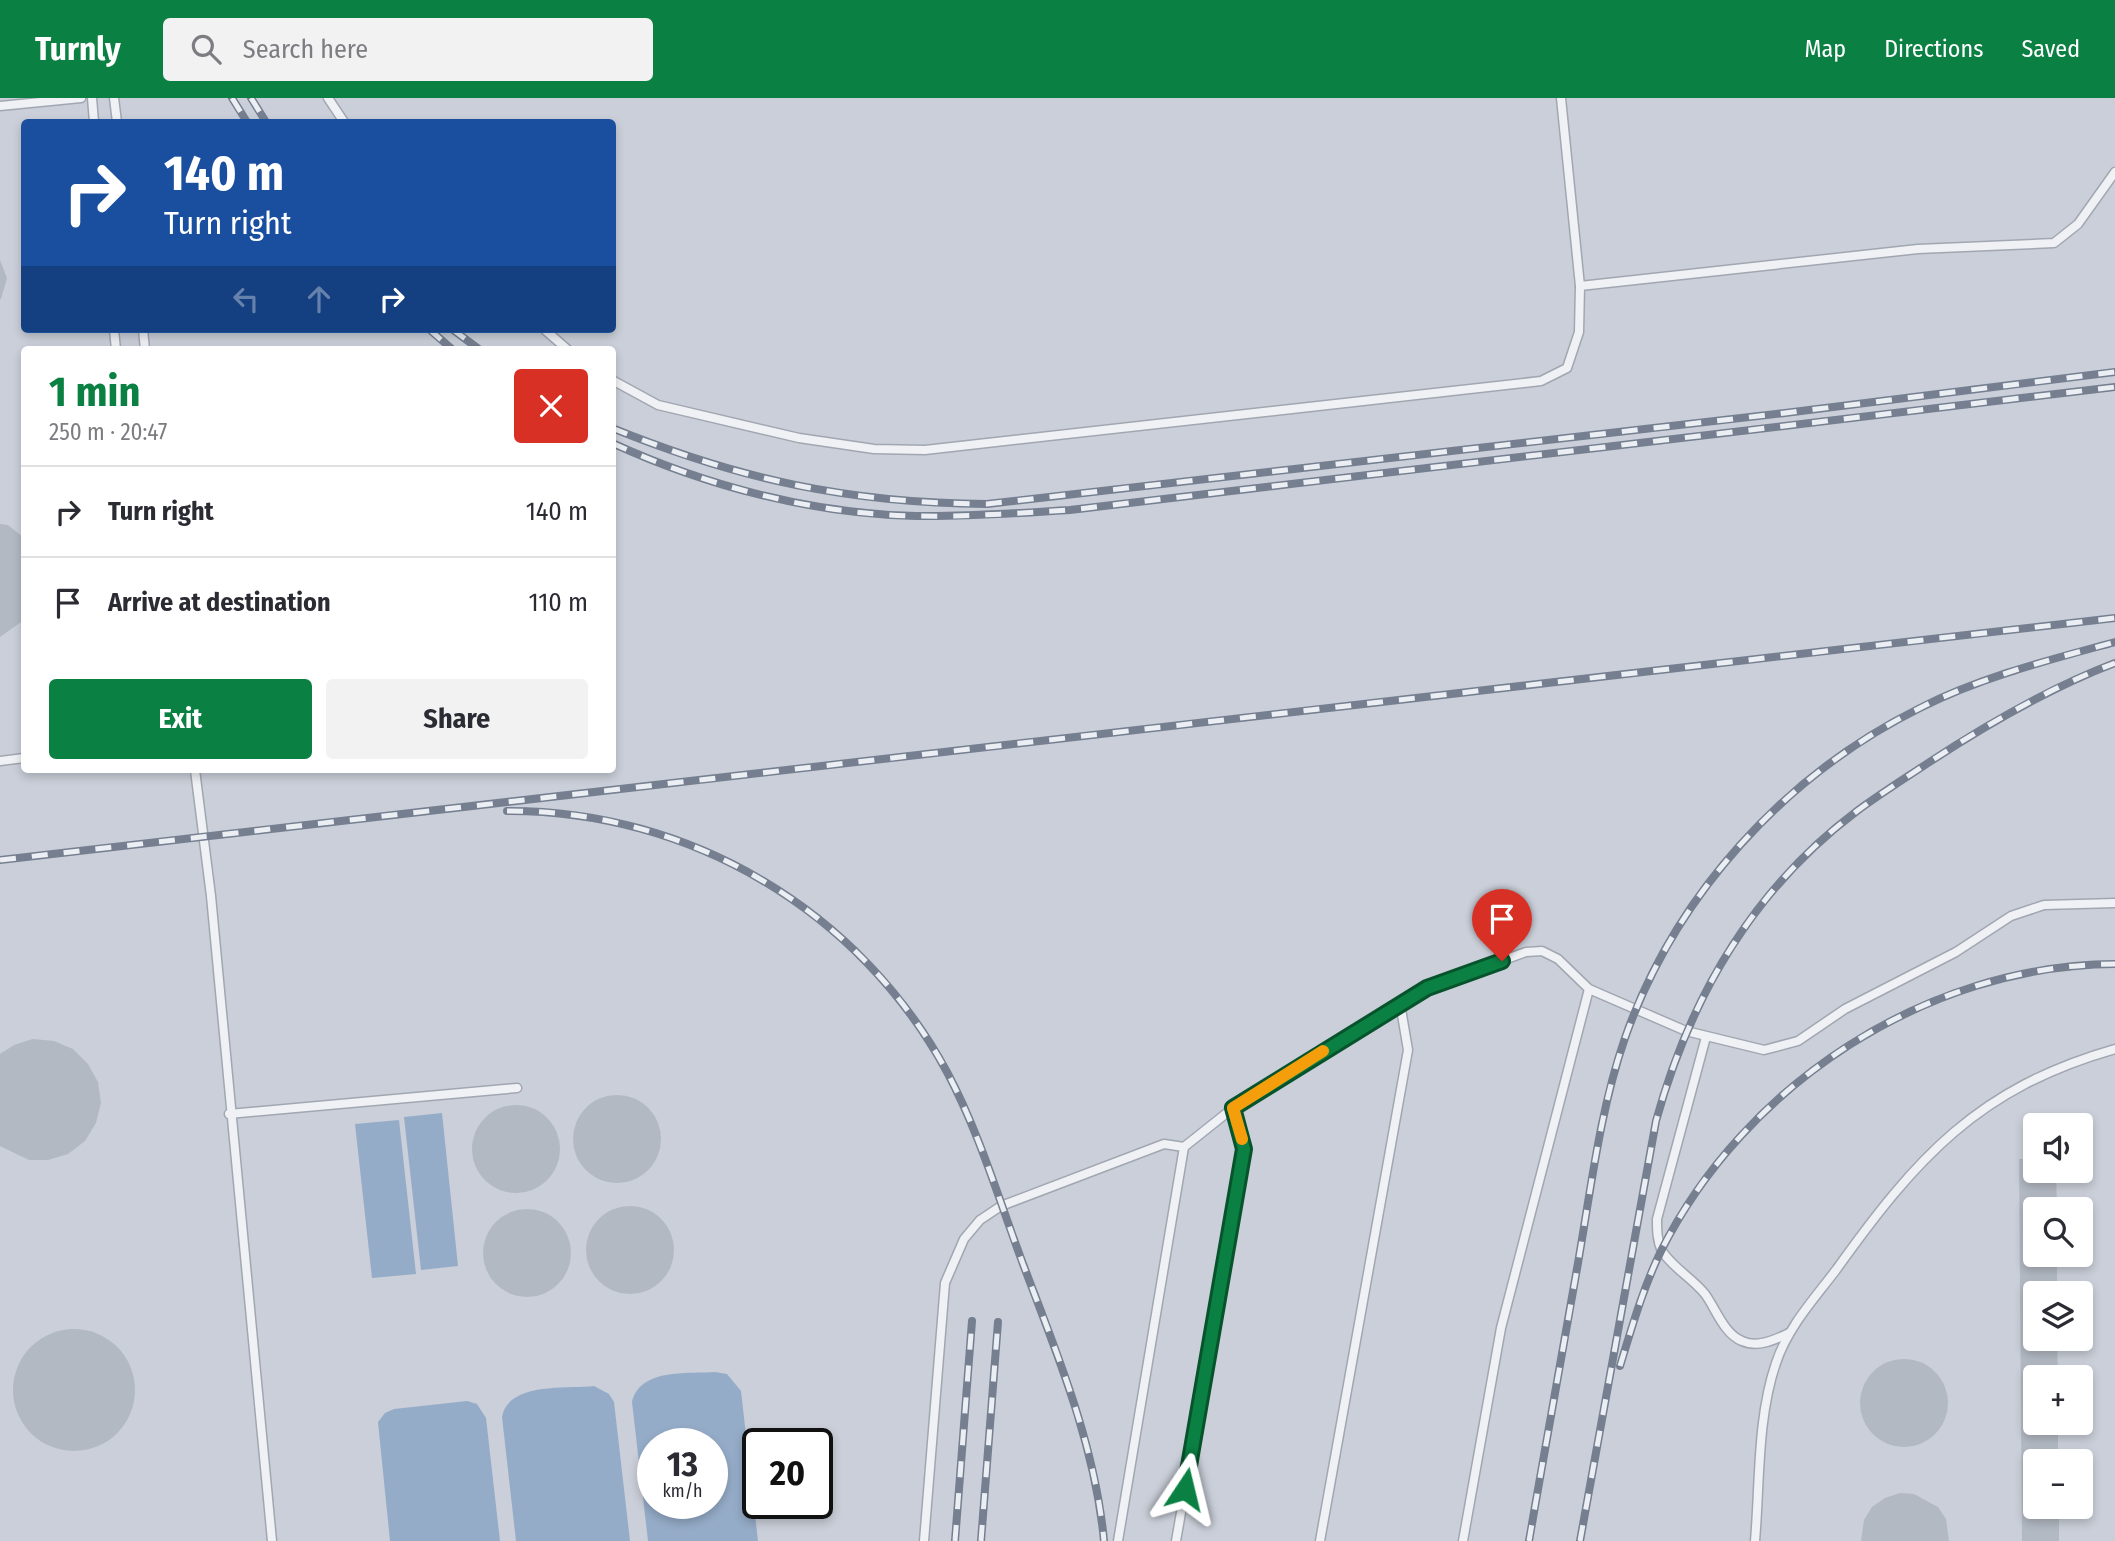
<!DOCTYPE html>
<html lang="en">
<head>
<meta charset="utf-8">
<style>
	:root { --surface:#fff; --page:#f2f2f3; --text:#2b2b33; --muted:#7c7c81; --line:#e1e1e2; --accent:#0b8043 }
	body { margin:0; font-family:"Fira Sans Condensed",sans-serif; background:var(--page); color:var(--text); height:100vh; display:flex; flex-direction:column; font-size:26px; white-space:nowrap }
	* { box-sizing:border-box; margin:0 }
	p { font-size:23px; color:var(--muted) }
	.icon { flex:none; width:38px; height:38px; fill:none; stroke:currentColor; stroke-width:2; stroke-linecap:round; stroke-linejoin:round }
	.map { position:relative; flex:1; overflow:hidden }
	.details { position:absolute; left:21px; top:248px; width:595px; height:427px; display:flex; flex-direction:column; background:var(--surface); border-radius:7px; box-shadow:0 4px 10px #0003 }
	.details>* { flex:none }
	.top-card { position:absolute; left:21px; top:21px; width:595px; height:214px; border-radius:7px; box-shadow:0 4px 10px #0003; background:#1a4fa0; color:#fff; overflow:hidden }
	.fabs { position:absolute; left:2023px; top:1015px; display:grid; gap:14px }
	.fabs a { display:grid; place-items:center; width:70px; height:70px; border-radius:7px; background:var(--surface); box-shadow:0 4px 10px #0003; font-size:35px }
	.speed { position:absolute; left:637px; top:1330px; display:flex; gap:14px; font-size:35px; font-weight:700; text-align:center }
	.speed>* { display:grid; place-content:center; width:91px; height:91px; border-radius:50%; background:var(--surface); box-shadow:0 4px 10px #0003; line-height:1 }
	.speed small { font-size:18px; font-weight:400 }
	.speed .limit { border:4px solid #111; border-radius:10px; background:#fff; color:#111 }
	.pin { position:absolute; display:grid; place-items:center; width:60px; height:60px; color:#fff; margin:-72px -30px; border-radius:50% 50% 50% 0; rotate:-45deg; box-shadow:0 0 7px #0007 }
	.pin .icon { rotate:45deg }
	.me { position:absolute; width:77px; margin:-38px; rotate:10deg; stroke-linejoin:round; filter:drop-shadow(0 0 5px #0008) }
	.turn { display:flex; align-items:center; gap:24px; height:147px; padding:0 28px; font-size:32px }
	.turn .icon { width:91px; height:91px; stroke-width:2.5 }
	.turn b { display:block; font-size:49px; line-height:60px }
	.lanes { display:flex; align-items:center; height:66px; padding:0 28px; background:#0003; justify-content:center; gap:35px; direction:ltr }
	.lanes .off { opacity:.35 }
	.round { display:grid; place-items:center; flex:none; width:74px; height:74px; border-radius:7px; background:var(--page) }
	.headline { display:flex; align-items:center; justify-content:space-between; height:119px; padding:0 28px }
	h1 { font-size:42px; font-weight:700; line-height:52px; color:var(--accent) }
	.action { display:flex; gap:14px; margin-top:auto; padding:14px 28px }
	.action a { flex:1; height:80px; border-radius:7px; background:var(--accent); color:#fff; font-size:28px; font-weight:700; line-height:80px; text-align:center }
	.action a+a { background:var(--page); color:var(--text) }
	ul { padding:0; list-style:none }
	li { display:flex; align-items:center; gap:21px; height:91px; padding:0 28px; border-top:2px solid var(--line) }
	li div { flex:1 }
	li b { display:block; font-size:26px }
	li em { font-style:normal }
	header { display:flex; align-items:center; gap:42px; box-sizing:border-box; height:98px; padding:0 35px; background:var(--accent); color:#fff }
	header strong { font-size:33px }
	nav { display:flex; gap:38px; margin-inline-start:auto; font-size:24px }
	.search { width:490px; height:63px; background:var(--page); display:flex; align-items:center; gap:18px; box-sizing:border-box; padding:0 24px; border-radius:7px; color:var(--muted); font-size:26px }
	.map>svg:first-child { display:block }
	.built { fill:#cacfd9; fill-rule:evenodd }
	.water { fill:#95acc8; fill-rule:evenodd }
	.building { fill:#b3b9c3 }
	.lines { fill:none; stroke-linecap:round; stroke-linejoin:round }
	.lane-casing { stroke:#a1a7b1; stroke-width:11 }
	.lane { stroke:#eff1f5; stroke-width:8 }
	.rail-casing { stroke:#757f90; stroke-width:8 }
	.rail { stroke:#ebeff4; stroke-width:5; stroke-dasharray:16; stroke-linecap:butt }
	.route-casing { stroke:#07532c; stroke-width:18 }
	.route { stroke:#0b8043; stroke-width:12 }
	.slow { stroke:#f59e0b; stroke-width:12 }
</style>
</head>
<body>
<header>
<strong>Turnly</strong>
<div class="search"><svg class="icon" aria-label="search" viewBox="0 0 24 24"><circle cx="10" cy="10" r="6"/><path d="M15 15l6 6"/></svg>Search here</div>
<nav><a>Map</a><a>Directions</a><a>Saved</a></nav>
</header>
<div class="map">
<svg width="2115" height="1443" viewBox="0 0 2115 1443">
	<rect width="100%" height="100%" fill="#dce0e7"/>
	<path class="built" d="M0,0H2115V1443H0ZM24,24H612V231H24ZM24,252H612V672H24ZM2035,1027H2081V1073H2035ZM2035,1111H2081V1157H2035ZM2035,1195H2081V1241H2035ZM2035,1279H2081V1325H2035ZM653,1346H712V1405H653ZM758,1346H817V1405H758ZM2035,1363H2081V1409H2035Z"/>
	<g class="water">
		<polygon points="442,1015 458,1168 421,1172 404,1019"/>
		<polygon points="399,1022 416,1176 372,1180 355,1026"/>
		<path d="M715,1274L727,1276L741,1293L758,1443H648L632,1304C640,1270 687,1276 715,1274ZM653,1346H712V1405H653Z"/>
		<path d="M594,1288L609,1296L614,1304L630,1443H516L502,1319C508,1284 566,1291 594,1288Z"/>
		<polygon points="467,1303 477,1306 486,1320 500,1443 390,1443 378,1324 385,1315 394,1311"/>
	</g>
	<g class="building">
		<polygon points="0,162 7,180 1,201 0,201"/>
		<polygon points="0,426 8,427 24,440 24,522 0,539"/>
		<polygon points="33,941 54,943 73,951 88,966 98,984 101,1005 96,1025 85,1043 68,1056 48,1062 29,1062 0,1048 0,956 14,947"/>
		<circle cx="617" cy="1041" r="44"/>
		<circle cx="516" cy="1051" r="44"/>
		<polygon points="2019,1061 2035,1061 2035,1073 2056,1073 2057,1111 2035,1111 2035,1157 2057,1157 2057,1195 2035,1195 2035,1241 2057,1241 2058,1279 2035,1279 2035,1325 2058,1325 2058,1363 2035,1363 2035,1409 2059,1409 2059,1443 2022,1443"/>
		<circle cx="630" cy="1152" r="44"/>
		<circle cx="527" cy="1155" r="44"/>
		<circle cx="74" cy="1292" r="61"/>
		<circle cx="1904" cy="1305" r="44"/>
		<polygon points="1900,1395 1914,1396 1938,1409 1946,1421 1949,1443 1861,1443 1864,1422 1872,1409 1885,1400"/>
	</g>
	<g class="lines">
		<g class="lane-casing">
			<g id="lane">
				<polyline points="92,0 94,24"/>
				<polyline points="114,0 117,24"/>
				<polyline points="328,0 344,24"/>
				<polyline points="0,8 81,0"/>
				<polyline points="1580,188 1918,151 2054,145 2078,126 2115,74"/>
				<polyline points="114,231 116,252"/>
				<polyline points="143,231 145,252"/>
				<polyline points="544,231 568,252"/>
				<polyline points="612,282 658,307 799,340 874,351 925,352 1541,283 1567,270 1579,234 1580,188 1561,0"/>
				<polyline points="0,663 24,660"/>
				<polyline points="195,672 211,798 272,1443"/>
				<path d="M1706,939L1657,1121C1657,1132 1657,1143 1662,1153C1673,1170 1692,1180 1705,1196C1716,1211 1724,1236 1742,1243C1757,1250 1775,1242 1789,1235"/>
				<polyline points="229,1016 517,990"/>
				<polyline points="924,1443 945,1185 964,1141 980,1122 1001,1108 1164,1046 1184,1049"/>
				<polyline points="1118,1443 1184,1049 1233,1010 1427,890 1526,854 1542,853 1558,861 1589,891 1686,933 1764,952 1798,943 1845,911 1956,854 2011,818 2044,807 2115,805"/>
				<polyline points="1176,1443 1245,1051 1233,1010"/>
				<polyline points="1320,1443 1408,952 1400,905"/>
				<polyline points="1463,1443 1501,1230 1589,891"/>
				<path d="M1755,1443C1760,1385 1757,1320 1776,1265C1788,1229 1814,1201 1836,1172C1916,1060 1978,990 2115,951"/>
			</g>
		</g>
		<use href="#lane" class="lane"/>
		<g class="rail-casing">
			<g id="rail">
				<polyline points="232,0 247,24"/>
				<polyline points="251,0 266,24"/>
				<polyline points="429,231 453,252"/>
				<polyline points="452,231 480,252"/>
				<path d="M612,330C741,382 849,405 987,406L1785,315L2115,274"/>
				<path d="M612,345C706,388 813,416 916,418C967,419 1019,415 1070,412L2115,289"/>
				<path d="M507,713C690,712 860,813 947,974C979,1034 999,1102 1023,1166C1057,1256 1095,1346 1104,1443"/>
				<polyline points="0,762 2115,520"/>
				<path d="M1620,1268C1632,1229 1643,1190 1661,1153C1745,986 1927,867 2115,866"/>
				<polyline points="955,1443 972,1223"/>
				<polyline points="981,1443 998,1224"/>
				<path d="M1529,1443C1545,1350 1562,1257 1578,1165C1591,1090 1600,1012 1625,940C1675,797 1785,677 1920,610C1981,579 2049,562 2115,544"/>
				<path d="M1580,1443L1656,1023C1690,900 1753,791 1857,713C1880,696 1904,681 1928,665C1986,627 2049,590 2115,565"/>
			</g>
		</g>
		<use href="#rail" class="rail"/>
	</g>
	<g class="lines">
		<g class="route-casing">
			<polyline id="route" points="1185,1391 1244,1051 1233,1010 1427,890 1502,863"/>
		</g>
		<use href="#route" class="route"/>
		<polyline class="slow" points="1242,1041 1233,1010 1323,953"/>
	</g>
</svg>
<div class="fabs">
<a><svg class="icon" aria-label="sound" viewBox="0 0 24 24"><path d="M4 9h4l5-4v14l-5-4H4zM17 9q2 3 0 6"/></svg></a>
<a><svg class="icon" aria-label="search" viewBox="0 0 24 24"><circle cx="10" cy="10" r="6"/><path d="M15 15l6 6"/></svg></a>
<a><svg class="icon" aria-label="layers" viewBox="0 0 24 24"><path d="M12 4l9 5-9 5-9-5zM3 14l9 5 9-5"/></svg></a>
<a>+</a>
<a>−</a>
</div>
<div class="speed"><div>13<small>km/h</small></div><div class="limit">20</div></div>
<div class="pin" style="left:1502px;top:863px;background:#d93025"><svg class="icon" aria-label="arrive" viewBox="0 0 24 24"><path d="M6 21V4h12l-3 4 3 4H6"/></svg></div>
<svg class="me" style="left:1185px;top:1391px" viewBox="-20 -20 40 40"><path d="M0-17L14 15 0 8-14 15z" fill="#0b8043" stroke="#fff" stroke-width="4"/></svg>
<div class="top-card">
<div class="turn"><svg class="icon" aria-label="right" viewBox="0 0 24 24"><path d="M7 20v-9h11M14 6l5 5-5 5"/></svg><div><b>140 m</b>Turn right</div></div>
<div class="lanes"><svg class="icon off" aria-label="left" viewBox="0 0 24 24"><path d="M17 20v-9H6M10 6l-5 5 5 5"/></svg><svg class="icon off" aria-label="ahead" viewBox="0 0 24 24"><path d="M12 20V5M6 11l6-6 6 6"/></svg><svg class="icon" aria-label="right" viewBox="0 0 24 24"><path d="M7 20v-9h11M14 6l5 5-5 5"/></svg></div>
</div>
<section class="details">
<div class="headline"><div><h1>1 min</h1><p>250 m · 20:47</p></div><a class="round" style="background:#d93025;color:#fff"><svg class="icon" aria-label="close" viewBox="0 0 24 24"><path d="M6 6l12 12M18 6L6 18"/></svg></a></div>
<ul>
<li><svg class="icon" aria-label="right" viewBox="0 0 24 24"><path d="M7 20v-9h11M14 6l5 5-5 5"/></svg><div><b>Turn right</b></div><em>140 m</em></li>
<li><svg class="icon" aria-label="arrive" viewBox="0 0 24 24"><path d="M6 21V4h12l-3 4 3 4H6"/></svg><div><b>Arrive at destination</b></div><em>110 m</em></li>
</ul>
<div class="action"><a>Exit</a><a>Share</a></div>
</section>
</div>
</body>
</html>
